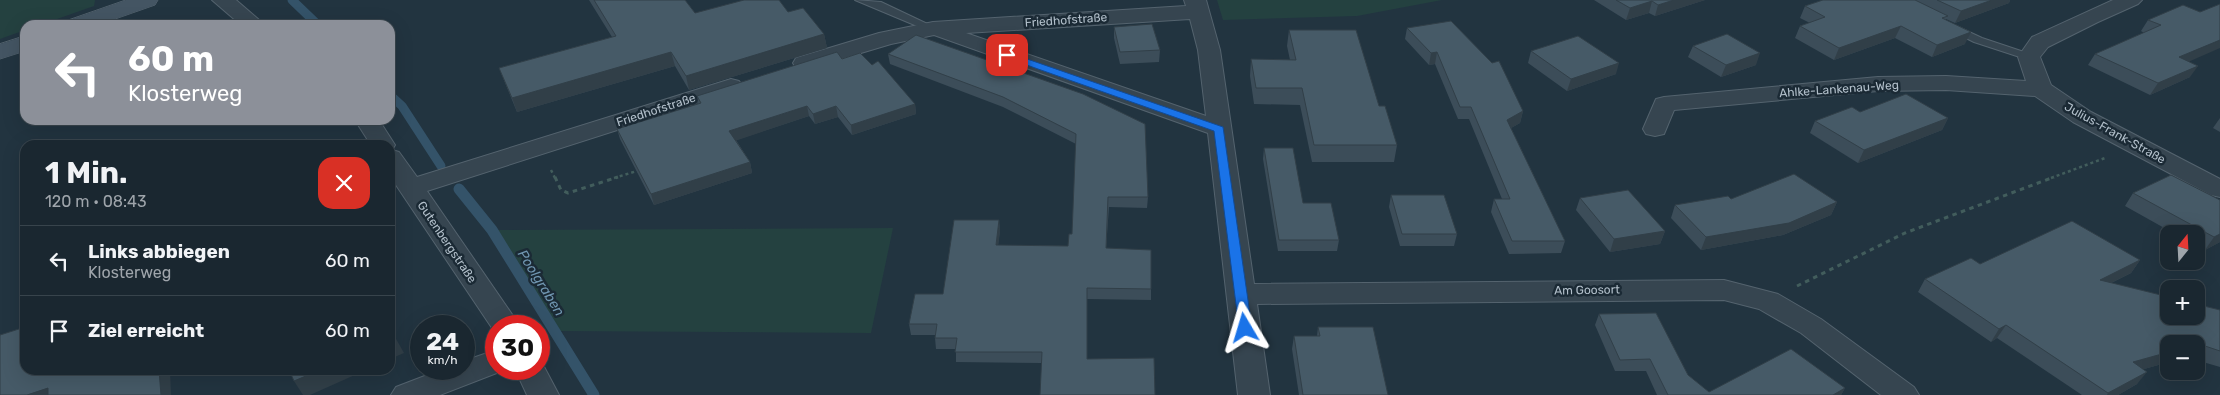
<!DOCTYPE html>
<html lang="de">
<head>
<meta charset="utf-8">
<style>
	:root { --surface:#1a2730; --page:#27333c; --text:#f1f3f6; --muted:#9fa5ab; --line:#38444c }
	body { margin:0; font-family:Rubik,sans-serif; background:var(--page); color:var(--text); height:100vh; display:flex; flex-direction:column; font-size:19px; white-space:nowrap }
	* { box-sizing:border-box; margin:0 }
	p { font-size:16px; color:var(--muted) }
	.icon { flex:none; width:28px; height:28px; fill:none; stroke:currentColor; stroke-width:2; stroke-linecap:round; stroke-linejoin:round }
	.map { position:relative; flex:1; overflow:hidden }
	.panel { position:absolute; left:20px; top:140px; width:375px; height:235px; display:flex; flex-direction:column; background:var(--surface); border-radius:15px; box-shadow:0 5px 20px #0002,0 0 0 1px var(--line) }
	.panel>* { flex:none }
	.guide { position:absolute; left:20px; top:20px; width:375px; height:105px; border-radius:15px; box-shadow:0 5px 20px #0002,0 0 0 1px var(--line); background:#8c9099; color:#fff; overflow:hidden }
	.needle { width:32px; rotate:18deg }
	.buttons { position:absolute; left:2160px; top:225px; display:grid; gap:10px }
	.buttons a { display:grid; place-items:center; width:45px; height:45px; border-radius:10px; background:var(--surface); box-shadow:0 5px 20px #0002,0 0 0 1px var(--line); font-size:25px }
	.speed { position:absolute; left:410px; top:315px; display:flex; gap:10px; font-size:25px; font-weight:700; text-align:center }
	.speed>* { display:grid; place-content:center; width:65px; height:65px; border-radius:50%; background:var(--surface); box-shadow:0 5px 20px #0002,0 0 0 1px var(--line); line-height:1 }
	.speed small { font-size:12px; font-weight:400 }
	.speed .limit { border:8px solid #d22; background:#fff; color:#111 }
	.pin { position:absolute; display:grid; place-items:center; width:42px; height:42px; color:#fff; margin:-21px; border-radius:10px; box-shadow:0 2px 8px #0006 }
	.me { position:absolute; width:55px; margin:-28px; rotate:353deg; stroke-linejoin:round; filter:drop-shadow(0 0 4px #0008) }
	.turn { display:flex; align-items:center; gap:18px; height:105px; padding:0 25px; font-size:22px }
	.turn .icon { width:65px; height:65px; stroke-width:2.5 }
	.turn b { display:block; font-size:35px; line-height:42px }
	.round { display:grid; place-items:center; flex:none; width:52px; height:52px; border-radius:15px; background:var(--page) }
	.headline { display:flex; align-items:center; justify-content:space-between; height:85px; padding:0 25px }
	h1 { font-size:30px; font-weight:700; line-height:38px }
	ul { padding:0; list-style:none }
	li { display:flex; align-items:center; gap:15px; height:70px; padding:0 25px; border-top:1px solid var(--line) }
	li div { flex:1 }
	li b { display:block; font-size:19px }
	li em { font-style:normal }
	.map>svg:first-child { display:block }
	.green { fill:#244140 }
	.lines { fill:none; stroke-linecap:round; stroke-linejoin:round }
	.stream-far1 { stroke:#345369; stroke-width:9 }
	.stream { stroke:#345369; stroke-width:11 }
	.lane-casing { stroke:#54636e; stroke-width:2 }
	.street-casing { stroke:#54636e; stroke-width:2 }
	.secondary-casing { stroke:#54636e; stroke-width:1 }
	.path-far1 { stroke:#425d5c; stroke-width:2.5; stroke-dasharray:3 3; stroke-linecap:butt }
	.path { stroke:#425d5c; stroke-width:3; stroke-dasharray:4.5 4.5; stroke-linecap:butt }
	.lane { fill:#364550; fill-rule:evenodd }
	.street { fill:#364550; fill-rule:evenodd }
	.secondary { fill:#445563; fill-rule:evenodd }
	.wall { fill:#3c4d59 }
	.shaded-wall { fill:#313f48 }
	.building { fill:#465a67; stroke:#313f48 }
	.route { fill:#1a73e8; stroke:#114b97 }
	.labels { text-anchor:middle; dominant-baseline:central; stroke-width:5; stroke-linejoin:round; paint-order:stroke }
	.street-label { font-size:12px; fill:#b3c0cb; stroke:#1b2a35 }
	.water-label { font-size:14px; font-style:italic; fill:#7096b1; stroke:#1b2a35 }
</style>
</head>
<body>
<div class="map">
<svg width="2220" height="395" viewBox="0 0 2220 395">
	<rect width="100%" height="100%" fill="#223440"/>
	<g class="green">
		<polygon points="0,0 95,0 94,6 40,25 25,25 25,30 0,39"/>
		<polygon points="1217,0 1442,0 1357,16 1223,20"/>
		<polygon points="893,228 871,333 556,331 492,230"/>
	</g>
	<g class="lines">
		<g class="stream-far1">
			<polyline points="292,0 318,25"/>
			<polyline points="390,95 402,106 441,166"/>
		</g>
		<polyline class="stream" points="459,189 492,230 594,395"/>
		<g class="lane-casing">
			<g id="lane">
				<polygon points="855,0 881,2 938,29 933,32 929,31"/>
				<polygon points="1954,25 1982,38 2033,55 2034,57 2029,60 1974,42 1950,30 1950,26"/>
			</g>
		</g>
		<g class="street-casing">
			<g id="street">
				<polygon points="212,0 236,0 265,25 241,25"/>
				<path d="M1184,0H1206L1220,50L1254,284L1724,280L1778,294L1821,319L1914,387L1919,395H1881L1801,333L1759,309L1724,300L1257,304L1270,395H1238L1208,133L934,35L891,44L804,70L796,68L793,63L796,58L879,33L933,22L1186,6ZM1190,19L1198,50L1206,116L966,33Z"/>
				<polygon points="2113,0 2142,0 2138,4 2098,22 2048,47 2040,57 2051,85 2091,112 2220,179 2220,197 2211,195 2073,122 2035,96 1946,90 1878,91 1674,110 1664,134 1655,136 1646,134 1643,129 1656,99 1664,97 1878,77 1946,76 2026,81 2018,57 2032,37"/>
				<polygon points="731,79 739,81 743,86 739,91 427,191 520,326 496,326 496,334 390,176 390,145 371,145 355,120 379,120 395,145 392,150 399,152 417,177"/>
				<polygon points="496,350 496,369 507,369 440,395 391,395 396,387 443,369 464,369 464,361"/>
				<polygon points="539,360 541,361 559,395 527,395 515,369 539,369"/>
			</g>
		</g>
		<g class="secondary-casing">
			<g id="secondary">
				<polygon points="126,0 158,0 155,5 98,25 66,25 69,20"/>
				<polygon points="25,36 25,51 0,59 0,44"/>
			</g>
		</g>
		<g class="path-far1">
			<polyline points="551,170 555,178"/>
			<polyline points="614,178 640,170"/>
			<polyline points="2051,178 2105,158"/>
		</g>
		<g class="path">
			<polyline points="555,177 561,190 568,193 618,177"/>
			<polyline points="1797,286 1905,233 2054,177"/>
		</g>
		<use href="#lane" class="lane"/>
		<use href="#street" class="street"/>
		<use href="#secondary" class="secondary"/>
	</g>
	<g class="wall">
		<polygon points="589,0 685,0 695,13 788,12 824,34 827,48 689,90 675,66 517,112 499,68 612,37"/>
		<polygon points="1594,0 1705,0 1655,16 1649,13 1626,20"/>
		<polygon points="1823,0 2010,0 2009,3 1955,23 1946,19 1946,20 1965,44 1932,57 1895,38 1834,60 1795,38 1800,26 1810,23 1800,18 1805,6"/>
		<polygon points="2200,12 2189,62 2190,77 2150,95 2088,65 2095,54 2144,33 2141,31 2148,20"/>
		<polygon points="1114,27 1160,50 1159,62 1120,64 1114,38"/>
		<polygon points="1407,28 1523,111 1520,123 1511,128 1565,241 1561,253 1509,254 1491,212 1494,199 1502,199 1469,119 1458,119 1435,64 1429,65 1405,39"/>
		<polygon points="1289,30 1379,106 1397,145 1394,162 1312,162 1300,105 1254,104 1250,76 1251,59 1290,60 1287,46"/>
		<polygon points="1693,46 1756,65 1721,77 1688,57"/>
		<polygon points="1531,51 1616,74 1567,91 1528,63"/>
		<polygon points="888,54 1083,94 1148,197 1147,208 1109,207 1106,248 1151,289 1151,300 1087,299 1042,363 956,362 956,349 936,349 935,338 935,335 911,335 909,324 943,294 999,220 1000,231 998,245 1068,246 1072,234 1076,144 1003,107 890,64"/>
		<polygon points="842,59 872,65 915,104 916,114 852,135 838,117 815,124 809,116 736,140 750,162 752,173 654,205 620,139 617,129 698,104 697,96"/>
		<polygon points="1860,112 1948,118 1942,130 1858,163 1810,133 1815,121"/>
		<polygon points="2220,118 2220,132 2213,128"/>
		<polygon points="1264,148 1303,203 1339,240 1337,251 1278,251 1263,159"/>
		<polygon points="2171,175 2220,242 2205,250 2196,245 2196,234 2175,234 2125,206 2133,193"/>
		<polygon points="1391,195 1457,234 1454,246 1400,246 1389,207"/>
		<polygon points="1580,198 1665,231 1660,244 1610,252 1576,210"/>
		<polygon points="1731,199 1837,202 1831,215 1783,235 1701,250 1671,218 1675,205"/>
		<polygon points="2140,260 2131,273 2111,283 2220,310 2220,367 2196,360 2196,344 2169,344 2169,362 2144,369 2137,384 2118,395 2082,395 1997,338 1991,342 1918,292 1925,279 1980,264"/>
		<polygon points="1599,314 1688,375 1709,392 1845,388 1841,395 1657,395 1646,371 1615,371 1595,325"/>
		<polygon points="1318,327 1388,395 1299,395 1292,349 1294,336 1317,336"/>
	</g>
	<g class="shaded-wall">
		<polygon points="1674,0 1705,0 1655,16 1658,5"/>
		<polygon points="1992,0 2010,0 2009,3 1955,23 1961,11"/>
		<polygon points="1652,1 1649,13 1626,20 1630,8"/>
		<polygon points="1901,26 1895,38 1834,60 1839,48"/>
		<polygon points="1971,32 1965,44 1932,57 1937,45"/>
		<polygon points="824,34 827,48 689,90 686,76"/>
		<polygon points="2220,40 2220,48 2172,69 2179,57"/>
		<polygon points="671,52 675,66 517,112 512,98"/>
		<polygon points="1437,52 1435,64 1429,65 1431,53"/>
		<polygon points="1760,53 1756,65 1721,77 1726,65"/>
		<polygon points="1619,63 1616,74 1567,91 1571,79"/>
		<polygon points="2198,66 2190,77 2150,95 2158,83"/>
		<polygon points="915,104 916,114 852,135 851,125"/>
		<polygon points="807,106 809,116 732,142 729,131"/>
		<polygon points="836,106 838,117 815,124 813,114"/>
		<polygon points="1523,111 1520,123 1504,132 1507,120"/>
		<polygon points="1948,118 1942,130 1858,163 1864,150"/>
		<polygon points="750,162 752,173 654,205 651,194"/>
		<polygon points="1837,202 1831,215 1783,235 1701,250 1706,237"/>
		<polygon points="999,220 1000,231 997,256 996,245"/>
		<polygon points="1665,231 1660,244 1610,252 1614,239"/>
		<polygon points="2220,234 2220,242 2205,250 2214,237"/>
		<polygon points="2140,260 2131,273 2091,293 2100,280"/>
		<polygon points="2006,325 1997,338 1991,342 1999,329"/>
		<polygon points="395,337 404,353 390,359 390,339"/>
		<polygon points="2169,352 2169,362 2123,375 2133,362"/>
		<polygon points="159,370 170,370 171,395 161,395"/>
		<polygon points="320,370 366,370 310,395 303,395 294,381"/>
		<polygon points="2147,372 2137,384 2118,395 2107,395 2108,393"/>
		<polygon points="48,388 54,395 27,395"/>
		<polygon points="1845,388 1841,395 1833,395"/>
	</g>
	<g class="building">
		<polygon points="594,0 685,0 695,13 744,0 779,0 788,12 803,8 824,34 686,76 671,52 512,98 499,68 616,36"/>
		<polygon points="1616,0 1674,0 1658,5 1652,1 1630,8"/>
		<polygon points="1823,0 1915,0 1948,16 1942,18 1971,32 1937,45 1901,26 1839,48 1800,26 1825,17 1805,6"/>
		<polygon points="1937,0 1992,0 1961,11"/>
		<polygon points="2220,4 2220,40 2179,57 2198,66 2158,83 2095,54 2161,25 2148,20 2183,5 2200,12"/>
		<polygon points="1451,21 1492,63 1499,61 1523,111 1507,120 1565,241 1512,241 1494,199 1510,199 1471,107 1460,107 1437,52 1431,53 1407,28"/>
		<polygon points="1152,24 1160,50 1120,52 1114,27"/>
		<polygon points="1289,30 1356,30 1379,106 1385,106 1397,145 1314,145 1302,88 1256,88 1251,59 1296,60"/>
		<polygon points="1727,34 1760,53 1726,65 1693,46"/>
		<polygon points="916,35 1083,94 1145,124 1148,197 1108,197 1106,248 1151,250 1151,289 1087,288 1087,359 1154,358 1155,395 1040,395 1042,352 955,352 957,338 935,338 937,324 909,324 915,294 943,294 954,220 999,220 996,245 1068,246 1069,234 1072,234 1076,134 1003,97 888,54"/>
		<polygon points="1578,36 1619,63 1571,79 1531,51"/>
		<polygon points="837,52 842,59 860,53 872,65 878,61 915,104 851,125 836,106 813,114 807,106 729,131 750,162 651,194 617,129 701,103 697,96"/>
		<polygon points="1906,94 1948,118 1864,150 1815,121 1852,107 1860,112"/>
		<polygon points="1264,148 1293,148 1303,203 1331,203 1339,240 1279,240"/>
		<polygon points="1794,174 1837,202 1789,223 1706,237 1675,205 1728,196 1731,199"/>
		<polygon points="2171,175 2220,200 2220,234 2214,237 2133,193"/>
		<polygon points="1628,190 1665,231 1614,239 1580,198"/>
		<polygon points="1391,195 1444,195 1457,234 1402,234"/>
		<polygon points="2072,221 2140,260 2100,280 2169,297 2169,316 2196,316 2196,304 2220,310 2220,351 2205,346 2196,346 2196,344 2169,344 2169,352 2133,362 2147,372 2108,393 2006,325 1999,329 1925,279 1971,258 1980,264"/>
		<polygon points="1656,313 1688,375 1709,392 1791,349 1845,388 1833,395 1668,395 1650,359 1620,360 1599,314"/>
		<polygon points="25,327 25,370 159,370 161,395 48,395 48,388 27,395 0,395 0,335"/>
		<polygon points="1318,327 1373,327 1388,395 1303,395 1294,336 1320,336"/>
		<polygon points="390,328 395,337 390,339"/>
		<polygon points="289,370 320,370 294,381"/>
	</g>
	<polygon class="route" points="1007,52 1223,127 1252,328 1250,331 1245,332 1239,328 1214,131 1004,57 1004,53"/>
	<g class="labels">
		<g class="street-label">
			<text transform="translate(1066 20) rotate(-4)">Friedhofstraße</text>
			<text transform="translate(1839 89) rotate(-4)">Ahlke-Lankenau-Weg</text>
			<text transform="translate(656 110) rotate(-18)">Friedhofstraße</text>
			<text transform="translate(2115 133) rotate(29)">Julius-Frank-Straße</text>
			<text transform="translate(447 242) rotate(56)">Gutenbergstraße</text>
			<text transform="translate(1587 290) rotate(-1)">Am Goosort</text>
		</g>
		<g class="water-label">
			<text transform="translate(541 283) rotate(58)">Poolgraben</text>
		</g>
	</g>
</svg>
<div class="buttons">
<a><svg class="needle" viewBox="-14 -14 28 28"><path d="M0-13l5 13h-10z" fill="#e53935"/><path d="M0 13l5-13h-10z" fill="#9fa5ab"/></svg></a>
<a>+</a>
<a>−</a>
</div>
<div class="speed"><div>24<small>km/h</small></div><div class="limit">30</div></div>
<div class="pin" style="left:1007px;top:55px;background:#d93025"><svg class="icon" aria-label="arrive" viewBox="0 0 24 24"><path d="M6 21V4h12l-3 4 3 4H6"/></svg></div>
<svg class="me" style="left:1245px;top:328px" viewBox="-20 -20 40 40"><path d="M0-17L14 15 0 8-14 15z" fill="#1a73e8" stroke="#fff" stroke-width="4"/></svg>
<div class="guide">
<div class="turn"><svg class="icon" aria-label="left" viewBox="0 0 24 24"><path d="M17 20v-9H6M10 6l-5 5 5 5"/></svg><div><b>60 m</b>Klosterweg</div></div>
</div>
<section class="panel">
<div class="headline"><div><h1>1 Min.</h1><p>120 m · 08:43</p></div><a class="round" style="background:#d93025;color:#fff"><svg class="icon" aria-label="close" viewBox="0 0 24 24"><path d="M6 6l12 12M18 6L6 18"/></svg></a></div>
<ul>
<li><svg class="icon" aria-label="left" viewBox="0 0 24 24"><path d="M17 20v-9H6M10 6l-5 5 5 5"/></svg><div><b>Links abbiegen</b><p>Klosterweg</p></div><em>60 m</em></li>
<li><svg class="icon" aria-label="arrive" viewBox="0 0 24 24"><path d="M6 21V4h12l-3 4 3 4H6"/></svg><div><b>Ziel erreicht</b></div><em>60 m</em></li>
</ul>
</section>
</div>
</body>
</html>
